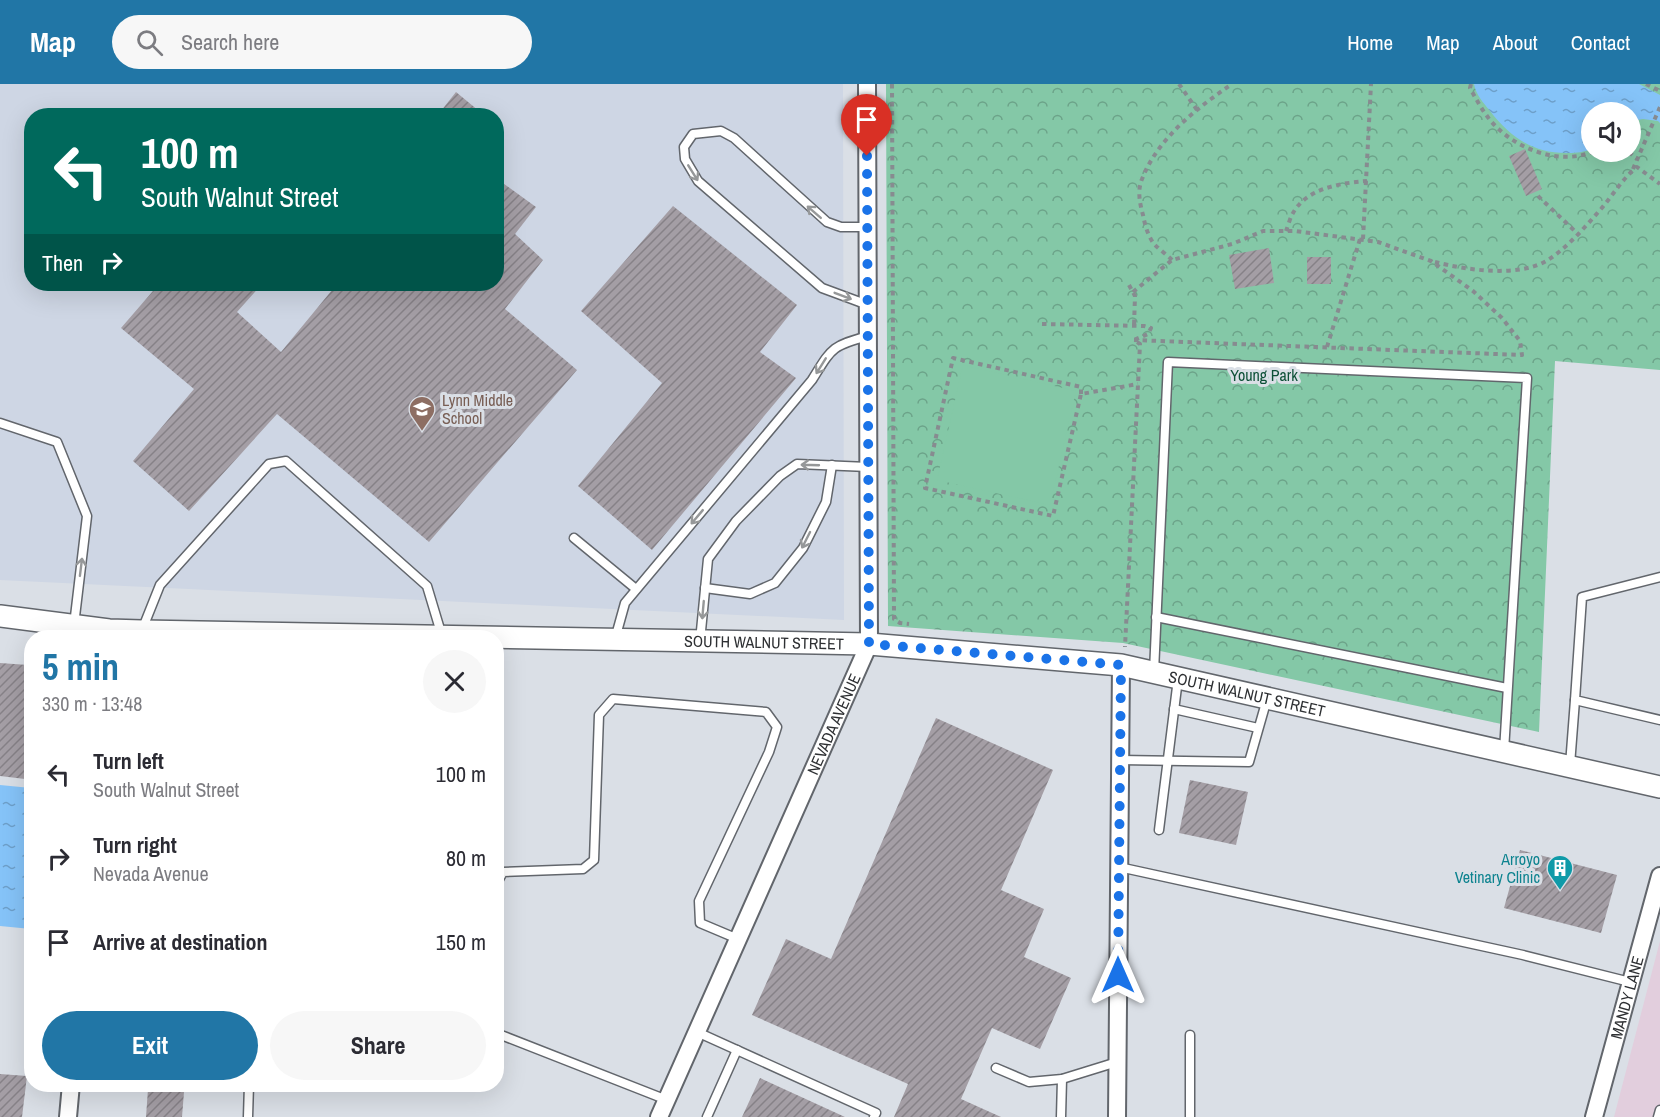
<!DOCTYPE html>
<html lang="en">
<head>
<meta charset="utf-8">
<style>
	:root { --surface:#fff; --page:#f7f7f7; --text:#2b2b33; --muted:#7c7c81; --accent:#2176a6 }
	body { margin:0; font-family:"Archivo Narrow",sans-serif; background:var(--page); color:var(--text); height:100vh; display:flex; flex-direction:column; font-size:22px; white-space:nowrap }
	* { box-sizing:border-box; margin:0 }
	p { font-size:20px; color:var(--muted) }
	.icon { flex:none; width:33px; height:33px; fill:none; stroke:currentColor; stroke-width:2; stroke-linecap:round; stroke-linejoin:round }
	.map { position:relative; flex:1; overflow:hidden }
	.side { position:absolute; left:24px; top:546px; width:480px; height:462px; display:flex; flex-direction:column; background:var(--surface); border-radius:24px; box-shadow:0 6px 24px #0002 }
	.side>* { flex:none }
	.banner { position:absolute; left:24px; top:24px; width:480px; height:183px; border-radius:24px; box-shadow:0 6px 24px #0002; background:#00695c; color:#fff; overflow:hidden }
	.fabs { position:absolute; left:1581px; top:18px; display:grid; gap:12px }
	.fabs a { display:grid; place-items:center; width:60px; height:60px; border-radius:50%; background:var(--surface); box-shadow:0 6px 24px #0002; font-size:30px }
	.pin { position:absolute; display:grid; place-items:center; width:51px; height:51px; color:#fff; margin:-62px -26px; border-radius:50% 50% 50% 0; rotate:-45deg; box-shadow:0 0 6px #0007 }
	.pin .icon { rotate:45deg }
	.me { position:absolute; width:66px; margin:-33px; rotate:0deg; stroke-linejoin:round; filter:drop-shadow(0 0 4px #0008) }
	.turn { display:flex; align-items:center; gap:21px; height:126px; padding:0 18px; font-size:27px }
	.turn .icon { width:78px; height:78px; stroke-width:2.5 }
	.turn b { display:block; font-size:42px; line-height:51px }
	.then { display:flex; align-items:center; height:57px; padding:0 18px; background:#0003; gap:12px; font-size:22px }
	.round { display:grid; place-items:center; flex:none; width:63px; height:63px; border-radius:32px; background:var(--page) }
	.overview { display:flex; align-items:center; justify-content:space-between; height:102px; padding:0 18px }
	h1 { font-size:36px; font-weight:700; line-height:45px; color:var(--accent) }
	.button { display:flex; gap:12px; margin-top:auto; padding:12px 18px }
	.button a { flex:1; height:69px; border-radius:36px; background:var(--accent); color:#fff; font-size:24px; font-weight:700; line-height:69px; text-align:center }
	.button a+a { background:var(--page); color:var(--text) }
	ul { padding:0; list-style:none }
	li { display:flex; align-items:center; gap:18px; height:84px; padding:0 18px }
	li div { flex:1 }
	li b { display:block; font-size:22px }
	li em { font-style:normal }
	header { display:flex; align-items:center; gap:36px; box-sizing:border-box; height:84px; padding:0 30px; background:var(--accent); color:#fff }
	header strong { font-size:28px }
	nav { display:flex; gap:33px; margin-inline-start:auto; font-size:21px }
	.search { width:420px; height:54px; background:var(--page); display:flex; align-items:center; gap:15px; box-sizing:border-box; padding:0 21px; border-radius:33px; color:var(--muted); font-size:22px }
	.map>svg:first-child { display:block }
	.commercial { fill:#e2cedd }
	.built { fill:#ced6e4; fill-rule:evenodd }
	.park { fill:url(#park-crowns); fill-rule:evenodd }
	.pitch { fill:#84c8a7 }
	.water { fill:url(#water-ripples) }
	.building { fill:url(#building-hatch) }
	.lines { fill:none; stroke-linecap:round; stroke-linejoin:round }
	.service-casing { stroke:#62666c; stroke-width:11 }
	.minor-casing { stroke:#62666c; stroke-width:20 }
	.tertiary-casing { stroke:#62666c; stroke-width:24 }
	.path { stroke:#878b90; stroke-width:4; stroke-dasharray:4.5 4.5; stroke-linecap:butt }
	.service { stroke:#fff; stroke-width:8 }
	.minor { stroke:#fff; stroke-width:16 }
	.tertiary { stroke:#fff; stroke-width:21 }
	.oneway { stroke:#969899 }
	.route { stroke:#1a73e8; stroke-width:10; stroke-dasharray:0 18 }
	.labels { text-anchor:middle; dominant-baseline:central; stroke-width:6; stroke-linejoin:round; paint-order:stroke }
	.park-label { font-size:16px; fill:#0d5037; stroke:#dadfe6 }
	.education-label { font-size:16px; fill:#785e54; stroke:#dadfe6; text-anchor:start }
	.street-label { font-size:16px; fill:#2e3033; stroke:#dadfe6 }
	.culture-label { font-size:16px; fill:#0d838f; stroke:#dadfe6; text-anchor:end }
</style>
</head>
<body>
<header>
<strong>Map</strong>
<div class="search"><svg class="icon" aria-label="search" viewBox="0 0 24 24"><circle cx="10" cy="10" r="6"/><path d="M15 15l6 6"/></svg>Search here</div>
<nav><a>Home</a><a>Map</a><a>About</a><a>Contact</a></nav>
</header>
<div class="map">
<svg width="1660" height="1033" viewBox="0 0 1660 1033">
	<defs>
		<pattern id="park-crowns" width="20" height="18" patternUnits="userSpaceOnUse" patternTransform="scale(1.5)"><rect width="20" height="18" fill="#84c8a7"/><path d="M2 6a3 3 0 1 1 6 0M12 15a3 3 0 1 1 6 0" fill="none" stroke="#6ca389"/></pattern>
		<pattern id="water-ripples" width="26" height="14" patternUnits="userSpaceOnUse" patternTransform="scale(1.5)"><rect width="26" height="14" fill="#85c3f8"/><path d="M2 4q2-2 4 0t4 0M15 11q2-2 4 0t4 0" fill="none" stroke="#6d9fc9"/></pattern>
		<pattern id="building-hatch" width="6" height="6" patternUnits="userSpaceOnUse" patternTransform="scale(1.5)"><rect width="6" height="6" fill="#a49ea5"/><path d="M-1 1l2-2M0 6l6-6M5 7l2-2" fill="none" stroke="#868187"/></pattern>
	</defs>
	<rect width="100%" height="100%" fill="#dadfe6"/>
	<polygon class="commercial" points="1660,857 1660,1033 1614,1033"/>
	<path class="built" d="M0,0H843L844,536L0,496ZM32,32H496V200H32Z"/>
	<path class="park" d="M886,0H1660V286L1555,277L1539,648L1123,559L888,542ZM1592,28H1630V68H1592Z"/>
	<polygon class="pitch" points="963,281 1076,307 1050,421 937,396"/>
	<g class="water">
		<path d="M1474,0H1639L1660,11V39L1658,37L1643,35L1631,37L1630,28H1592L1591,65C1585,68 1576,69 1569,69C1534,70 1511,54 1490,27C1483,18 1476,11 1474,0Z"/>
		<polygon points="0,701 31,704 31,845 0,842"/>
	</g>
	<g class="building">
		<polygon points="456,8 485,32 437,32"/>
		<polygon points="1525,65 1542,105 1526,112 1509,72"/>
		<polygon points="496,94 536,123 515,150 543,176 505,225 577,286 429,458 277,330 189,427 133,377 194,305 121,244 159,200 262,200 237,228 281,268 337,200 496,200"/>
		<polygon points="673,122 797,221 760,268 796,294 652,466 578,402 662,299 581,227"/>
		<polygon points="1269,164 1274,199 1235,205 1229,171"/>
		<rect x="1307" y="173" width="24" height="27"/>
		<polygon points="0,579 28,581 26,596 32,597 32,612 28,663 32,663 32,681 26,680 25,695 0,692"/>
		<polygon points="936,634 1053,686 1001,806 1044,825 1024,873 1071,894 1040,965 992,944 961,1015 1001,1033 894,1033 908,1000 752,931 786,855 831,875"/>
		<polygon points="1190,696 1248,708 1236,761 1179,749"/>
		<polygon points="1520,766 1617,791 1601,849 1504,824"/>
		<polygon points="0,990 27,992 22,1033 0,1033"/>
		<polygon points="760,994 845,1033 742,1033"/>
		<polygon points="148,1005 184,1008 182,1033 146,1033"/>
	</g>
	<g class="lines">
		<g class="service-casing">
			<g id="service">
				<polyline points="868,143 841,143 827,138 734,54 721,47 693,50 684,63 685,75 698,97 822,204 868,221"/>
				<polyline points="0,339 57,358 87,432 74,541"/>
				<polyline points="574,454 636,505"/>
				<polyline points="1660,493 1582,513 1575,616 1660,636"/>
				<polyline points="705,504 750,510 775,499 803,464 826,418 832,381"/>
				<polyline points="1156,533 1507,604"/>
				<polyline points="142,546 160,501 269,380 286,377 427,502 442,552"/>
				<path d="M615,555L625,519L812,296C832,264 831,262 868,252"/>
				<polyline points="700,557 708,475 736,437 780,392 797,380 868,383"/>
				<polyline points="1154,588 1168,278 1527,294 1504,667"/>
				<polyline points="1174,625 1258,644"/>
				<polyline points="1120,676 1249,678 1267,615"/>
				<polyline points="1570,681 1575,616"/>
				<polyline points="1159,746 1178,595"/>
				<polyline points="1119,783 1523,871 1630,898"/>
				<polyline points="496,801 503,788 583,785 594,776 599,631 613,615 766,628 777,643 769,668 699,817 700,839 738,855"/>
				<polyline points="697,948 876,1029 874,1033"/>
				<polyline points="496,949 667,1016"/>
				<polyline points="996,984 1029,998 1062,995 1117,978"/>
				<polyline points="248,1033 249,1000"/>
				<polyline points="707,1033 737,966"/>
				<polyline points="1061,1033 1062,995"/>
				<polyline points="1190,1033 1190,951"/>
				<polyline points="1658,1033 1660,1026"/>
			</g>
		</g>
		<g class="minor-casing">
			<g id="minor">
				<polyline points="68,1033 71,1000"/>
				<path id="s1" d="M659,1033L869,560L867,0"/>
				<polyline points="1117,1033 1121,581"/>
				<path id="s2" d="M1594,1033L1660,792"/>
			</g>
		</g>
		<g class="tertiary-casing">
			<g id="tertiary">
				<path id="s3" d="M0,532L109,546L142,547L869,560L1121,581L1660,703"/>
			</g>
		</g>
		<g class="path">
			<polyline points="892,0 894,535 900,539 909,540"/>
			<polyline points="1179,0 1197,26"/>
			<path d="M1471,0L1470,4C1476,15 1482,26 1490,36C1513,64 1558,82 1592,68"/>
			<polyline points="1646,0 1660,7"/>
			<polyline points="1629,68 1637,75"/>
			<polyline points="1633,85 1660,23"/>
			<polyline points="1538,112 1578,150"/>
			<path d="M1286,147C1288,142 1290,134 1293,129C1307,104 1341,99 1367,97"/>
			<polyline points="1363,155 1371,0"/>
			<path d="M1172,176C1167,171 1160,166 1155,161C1148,153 1145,141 1143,131C1140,120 1137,107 1142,95C1158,54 1197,24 1232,0"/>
			<path d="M1435,178C1466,186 1519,194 1548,176C1569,162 1585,143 1601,125C1613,111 1623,94 1637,83L1660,100"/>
			<polyline points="1129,201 1135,212 1134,242"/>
			<polyline points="1133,208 1172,176 1232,160 1263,147 1295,147 1378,158 1431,177 1473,207 1502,234 1520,257 1522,271 1134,256"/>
			<polyline points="1042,240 1144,242 1151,244 1148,250 1134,256 1140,260 1125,563"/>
			<polyline points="1327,263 1360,155"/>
			<polyline points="1081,310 1081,303 953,274 925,404 1053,432 1081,310 1138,300"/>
		</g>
		<use href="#service" class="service"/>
		<use href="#minor" class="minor"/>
		<use href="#tertiary" class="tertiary"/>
	</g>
	<defs><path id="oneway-shaft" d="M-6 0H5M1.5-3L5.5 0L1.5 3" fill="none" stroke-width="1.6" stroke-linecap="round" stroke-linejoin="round" transform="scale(1.5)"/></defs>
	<g class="oneway">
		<use href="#oneway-shaft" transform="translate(693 89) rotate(58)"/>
		<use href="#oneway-shaft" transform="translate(814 128) rotate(-139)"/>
		<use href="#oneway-shaft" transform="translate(843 212) rotate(21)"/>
		<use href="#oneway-shaft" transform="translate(821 282) rotate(122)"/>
		<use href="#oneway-shaft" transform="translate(810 381) rotate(-178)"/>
		<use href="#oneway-shaft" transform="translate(697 433) rotate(130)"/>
		<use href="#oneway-shaft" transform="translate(806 456) rotate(117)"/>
		<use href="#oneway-shaft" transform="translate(81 483) rotate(-83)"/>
		<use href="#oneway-shaft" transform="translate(703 526) rotate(95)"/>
	</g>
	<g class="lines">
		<polyline class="route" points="867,72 869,560 1121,581 1118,891"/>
	</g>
	<defs>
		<g id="school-pin" transform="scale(1.35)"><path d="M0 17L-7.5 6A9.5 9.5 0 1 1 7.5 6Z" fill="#8d6e63" stroke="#dadfe6"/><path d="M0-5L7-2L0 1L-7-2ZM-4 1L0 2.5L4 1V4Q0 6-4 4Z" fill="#fff"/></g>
		<g id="building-pin" transform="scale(1.35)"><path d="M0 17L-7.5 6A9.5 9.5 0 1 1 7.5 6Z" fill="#0f9aa8" stroke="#dadfe6"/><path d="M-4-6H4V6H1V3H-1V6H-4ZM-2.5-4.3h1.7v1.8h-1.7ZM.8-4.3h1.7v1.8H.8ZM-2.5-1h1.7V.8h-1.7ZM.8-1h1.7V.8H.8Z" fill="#fff"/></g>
	</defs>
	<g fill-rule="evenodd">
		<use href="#school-pin" x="422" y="325"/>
		<use href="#building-pin" x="1560" y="784"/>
	</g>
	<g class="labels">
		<g class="park-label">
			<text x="1264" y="291">Young Park</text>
		</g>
		<g class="education-label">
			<text x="442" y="316">Lynn Middle<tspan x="442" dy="18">School</tspan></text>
		</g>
		<g class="street-label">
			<text stroke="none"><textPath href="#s3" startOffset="765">SOUTH WALNUT STREET</textPath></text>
			<text stroke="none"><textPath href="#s3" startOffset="1252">SOUTH WALNUT STREET</textPath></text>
			<text stroke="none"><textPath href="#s1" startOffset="430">NEVADA AVENUE</textPath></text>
			<text stroke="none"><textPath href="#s2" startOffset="124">MANDY LANE</textPath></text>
		</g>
		<g class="culture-label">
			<text x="1540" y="775">Arroyo<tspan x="1540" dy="18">Vetinary Clinic</tspan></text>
		</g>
	</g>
</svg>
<div class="fabs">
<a><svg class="icon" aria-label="sound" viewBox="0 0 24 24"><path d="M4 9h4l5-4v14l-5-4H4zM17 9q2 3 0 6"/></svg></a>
</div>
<div class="pin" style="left:867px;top:72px;background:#d93025"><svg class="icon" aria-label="arrive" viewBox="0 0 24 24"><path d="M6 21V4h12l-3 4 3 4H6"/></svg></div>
<svg class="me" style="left:1118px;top:891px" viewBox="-20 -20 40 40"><path d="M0-17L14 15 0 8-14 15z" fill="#1a73e8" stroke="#fff" stroke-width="4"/></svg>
<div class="banner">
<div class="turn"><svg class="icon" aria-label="left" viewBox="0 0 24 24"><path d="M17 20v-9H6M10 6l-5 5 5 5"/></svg><div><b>100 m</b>South Walnut Street</div></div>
<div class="then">Then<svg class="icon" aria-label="right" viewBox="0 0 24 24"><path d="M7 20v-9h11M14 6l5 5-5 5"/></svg></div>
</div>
<section class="side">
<div class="overview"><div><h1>5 min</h1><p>330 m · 13:48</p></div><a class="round"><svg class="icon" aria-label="close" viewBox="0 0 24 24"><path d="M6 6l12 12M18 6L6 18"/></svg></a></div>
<ul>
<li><svg class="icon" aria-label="left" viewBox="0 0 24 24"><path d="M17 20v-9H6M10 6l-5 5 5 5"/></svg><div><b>Turn left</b><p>South Walnut Street</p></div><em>100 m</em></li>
<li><svg class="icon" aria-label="right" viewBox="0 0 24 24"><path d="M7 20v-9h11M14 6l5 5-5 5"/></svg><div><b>Turn right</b><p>Nevada Avenue</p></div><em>80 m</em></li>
<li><svg class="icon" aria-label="arrive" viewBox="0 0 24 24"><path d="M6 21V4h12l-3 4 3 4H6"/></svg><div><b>Arrive at destination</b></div><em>150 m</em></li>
</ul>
<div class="button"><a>Exit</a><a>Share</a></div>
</section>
</div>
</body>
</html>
